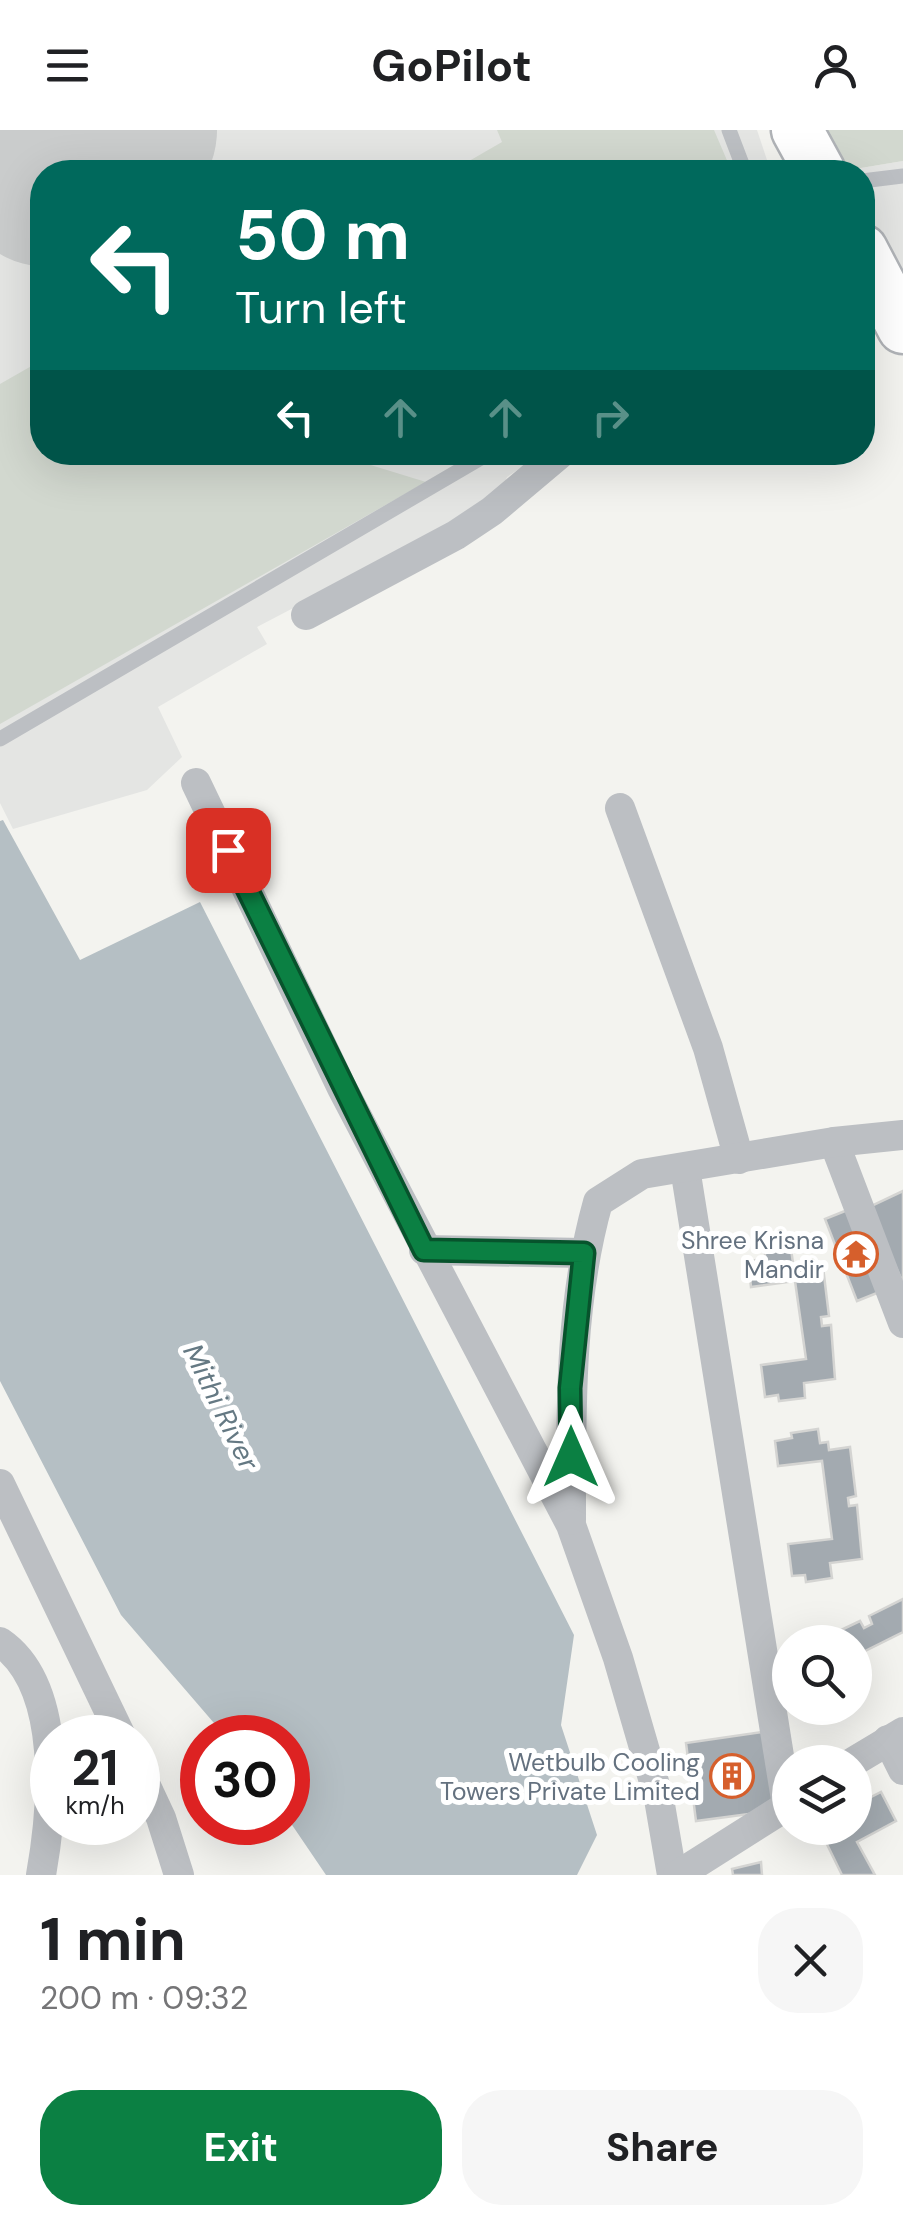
<!DOCTYPE html>
<html lang="en">
<head>
<meta charset="utf-8">
<style>
	:root { --surface:#fff; --page:#f6f6f6; --text:#202124; --muted:#757577; --accent:#0b8043 }
	body { margin:0; font-family:"DM Sans",sans-serif; background:var(--page); color:var(--text); height:100vh; display:flex; flex-direction:column; font-size:38px; white-space:nowrap }
	* { box-sizing:border-box; margin:0 }
	p { font-size:32px; color:var(--muted) }
	.icon { flex:none; width:55px; height:55px; fill:none; stroke:currentColor; stroke-width:2; stroke-linecap:round; stroke-linejoin:round }
	.map { position:relative; height:1745px; overflow:hidden }
	.sheet { display:flex; flex-direction:column; background:var(--surface); flex:1 }
	.sheet>* { flex:none }
	.guide { position:absolute; left:30px; top:30px; width:845px; height:305px; border-radius:40px; box-shadow:0 10px 40px #0002; background:#00695c; color:#fff; overflow:hidden }
	.fabs { position:absolute; left:772px; top:1495px; display:grid; gap:20px }
	.fabs a { display:grid; place-items:center; width:100px; height:100px; border-radius:50%; background:var(--surface); box-shadow:0 10px 40px #0002; font-size:50px }
	.speed { position:absolute; left:30px; top:1585px; display:flex; gap:20px; font-size:50px; font-weight:700; text-align:center }
	.speed>* { display:grid; place-content:center; width:130px; height:130px; border-radius:50%; background:var(--surface); box-shadow:0 10px 40px #0002; line-height:1 }
	.speed small { font-size:25px; font-weight:400 }
	.speed .limit { border:15px solid #d22; background:#fff; color:#111 }
	.pin { position:absolute; display:grid; place-items:center; width:85px; height:85px; color:#fff; margin:-42px; border-radius:20px; box-shadow:0 5px 15px #0006 }
	.me { position:absolute; width:110px; margin:-55px; rotate:0deg; stroke-linejoin:round; filter:drop-shadow(0 0 8px #0008) }
	.turn { display:flex; align-items:center; gap:35px; height:210px; padding:0 40px; font-size:45px }
	.turn .icon { width:130px; height:130px; stroke-width:2.5 }
	.turn b { display:block; font-size:70px; line-height:85px }
	.lanes { display:flex; align-items:center; height:95px; padding:0 40px; background:#0003; justify-content:center; gap:50px; direction:ltr }
	.lanes .off { opacity:.35 }
	.round { display:grid; place-items:center; flex:none; width:105px; height:105px; border-radius:40px; background:var(--page) }
	.headline { display:flex; align-items:center; justify-content:space-between; height:170px; padding:0 40px }
	h1 { font-size:60px; font-weight:700; line-height:75px }
	.button { display:flex; gap:20px; margin-top:auto; padding:20px 40px }
	.button a { flex:1; height:115px; border-radius:40px; background:var(--accent); color:#fff; font-size:40px; font-weight:700; line-height:115px; text-align:center }
	.button a+a { background:var(--page); color:var(--text) }
	header { display:flex; justify-content:space-between; align-items:center; height:130px; padding:0 40px; background:var(--surface); font-size:45px; font-weight:700 }
	.map>svg:first-child { display:block }
	.built { fill:#e4e5e3 }
	.green { fill:#d2d8cf }
	.water { fill:#b5bfc4 }
	.lines { fill:none; stroke-linecap:round; stroke-linejoin:round }
	.runway { stroke:#cacccc; stroke-width:190 }
	.building { fill:#a3aab0; stroke:#d4d4d2; stroke-width:2.5 }
	.primary-casing { stroke:#b0b3b7; stroke-width:55 }
	.service { stroke:#bcbfc3; stroke-width:15 }
	.minor { stroke:#bcbfc3; stroke-width:30 }
	.primary { stroke:#fff; stroke-width:50 }
	.route-casing { stroke:#07532c; stroke-width:25 }
	.route { stroke:#0b8043; stroke-width:18 }
	.labels { text-anchor:middle; dominant-baseline:central; stroke-width:10; stroke-linejoin:round; paint-order:stroke }
	.poi-label { font-size:25px; fill:#64717f; stroke:#fff; text-anchor:end }
	.water-label { font-size:28px; font-style:italic; fill:#657983; stroke:#fff }
</style>
</head>
<body>
<header><svg class="icon" aria-label="menu" viewBox="0 0 24 24"><path d="M4 6h16M4 12h16M4 18h16"/></svg>GoPilot<svg class="icon" aria-label="person" viewBox="0 0 24 24"><circle cx="12" cy="8" r="4"/><path d="M4 21q1-7 8-7t8 7"/></svg></header>
<div class="map">
<svg width="903" height="1745" viewBox="0 0 903 1745">
	<rect width="100%" height="100%" fill="#f3f3ef"/>
	<g class="built">
		<polygon points="0,0 757,0 771,42 42,42 42,322 542,323 507,347 498,371 257,497 267,514 158,577 182,627 147,660 13,699 0,673"/>
		<polygon points="903,31 903,147 863,76 862,42 843,41"/>
	</g>
	<g class="green">
		<polygon points="497,0 714,0 732,42 450,42 502,12"/>
		<polygon points="825,0 903,0 903,31 843,41"/>
		<polygon points="42,230 42,322 344,323 351,329 426,352 0,594 0,254"/>
	</g>
	<polygon class="water" points="3,690 80,830 200,772 574,1505 561,1595 597,1705 577,1745 326,1745 288,1689 288,1608 226,1607 121,1485 0,1251 0,691"/>
	<g class="lines">
		<polyline class="runway" points="48,42 122,0"/>
	</g>
	<g class="building">
		<polygon points="903,1061 903,1153 869,1077"/>
		<polygon points="855,1077 887,1159 857,1171 825,1089"/>
		<polygon points="791,1119 793,1133 801,1132 802,1140 823,1137 829,1186 821,1187 822,1196 831,1195 835,1249 804,1253 805,1268 779,1271 778,1265 765,1267 761,1235 806,1229 795,1151 751,1157 748,1131 765,1129 765,1123"/>
		<polygon points="818,1299 820,1313 828,1312 829,1320 850,1317 856,1366 848,1368 849,1376 857,1375 862,1429 830,1433 832,1448 806,1452 805,1445 792,1446 788,1414 832,1409 822,1331 778,1336 775,1311 792,1308 791,1303"/>
		<polygon points="903,1469 903,1502 855,1526 855,1512 816,1512 860,1491 864,1498 872,1494 869,1486"/>
		<polygon points="769,1601 779,1680 696,1691 686,1613"/>
		<polygon points="866,1662 869,1668 881,1662 896,1691 857,1712 875,1745 842,1745 822,1704 833,1698 855,1698 855,1669"/>
		<polygon points="761,1732 762,1745 733,1745 732,1739"/>
	</g>
	<g class="lines">
		<g class="primary-casing">
			<g id="primary">
				<polyline points="797,0 820,42"/>
				<polyline points="862,120 903,198"/>
			</g>
		</g>
		<g class="service">
			<polyline points="729,0 745,42"/>
			<polyline points="862,51 903,46"/>
			<polyline points="0,609 491,322"/>
		</g>
		<g class="minor">
			<polyline points="306,485 456,405 492,381 562,322"/>
			<polyline points="196,653 342,958 571,1395 618,1528 659,1669 672,1745"/>
			<polyline points="620,678 708,918 739,1029"/>
			<polyline points="834,1012 903,1193"/>
			<polyline points="685,1038 787,1676"/>
			<polyline points="424,1120 583,1123"/>
			<polyline points="0,1354 122,1608"/>
			<path d="M571,1390C571,1283 569,1175 598,1072L642,1044L834,1012L903,1005"/>
			<path d="M0,1512C64,1556 53,1678 41,1745"/>
			<polyline points="888,1610 903,1640"/>
			<polyline points="853,1632 903,1602"/>
			<polyline points="138,1639 161,1688 179,1745"/>
			<polyline points="678,1745 790,1674"/>
		</g>
		<use href="#primary" class="primary"/>
	</g>
	<g class="lines">
		<g class="route-casing">
			<polyline id="route" points="228,720 424,1120 584,1123 570,1258 571,1327"/>
		</g>
		<use href="#route" class="route"/>
	</g>
	<defs>
		<g id="temple-ring" transform="scale(2.25)"><circle r="9.5" fill="#fff" stroke="#d65f2c" stroke-width="1.5"/><path d="M0-6L5-2H3V0L6.5 2.5H4V6H1.5V3h-3V6H-4V2.5H-6.5L-3 0V-2H-5Z" fill="#d65f2c"/></g>
		<g id="building-ring" transform="scale(2.25)"><circle r="9.5" fill="#fff" stroke="#d65f2c" stroke-width="1.5"/><path d="M-4-6H4V6H1V3H-1V6H-4ZM-2.5-4.3h1.7v1.8h-1.7ZM.8-4.3h1.7v1.8H.8ZM-2.5-1h1.7V.8h-1.7ZM.8-1h1.7V.8H.8Z" fill="#d65f2c"/></g>
	</defs>
	<g fill-rule="evenodd">
		<use href="#temple-ring" x="856" y="1124"/>
		<use href="#building-ring" x="732" y="1646"/>
	</g>
	<g class="labels">
		<g class="poi-label">
			<text x="824" y="1110">Shree Krisna<tspan x="824" dy="29">Mandir</tspan></text>
			<text x="700" y="1632">Wetbulb Cooling<tspan x="700" dy="29">Towers Private Limited</tspan></text>
		</g>
		<g class="water-label">
			<text transform="translate(221 1277) rotate(64)">Mithi River</text>
		</g>
	</g>
</svg>
<div class="fabs">
<a><svg class="icon" aria-label="search" viewBox="0 0 24 24"><circle cx="10" cy="10" r="6"/><path d="M15 15l6 6"/></svg></a>
<a><svg class="icon" aria-label="layers" viewBox="0 0 24 24"><path d="M12 4l9 5-9 5-9-5zM3 14l9 5 9-5"/></svg></a>
</div>
<div class="speed"><div>21<small>km/h</small></div><div class="limit">30</div></div>
<div class="pin" style="left:228px;top:720px;background:#d93025"><svg class="icon" aria-label="arrive" viewBox="0 0 24 24"><path d="M6 21V4h12l-3 4 3 4H6"/></svg></div>
<svg class="me" style="left:571px;top:1327px" viewBox="-20 -20 40 40"><path d="M0-17L14 15 0 8-14 15z" fill="#0b8043" stroke="#fff" stroke-width="4"/></svg>
<div class="guide">
<div class="turn"><svg class="icon" aria-label="left" viewBox="0 0 24 24"><path d="M17 20v-9H6M10 6l-5 5 5 5"/></svg><div><b>50 m</b>Turn left</div></div>
<div class="lanes"><svg class="icon" aria-label="left" viewBox="0 0 24 24"><path d="M17 20v-9H6M10 6l-5 5 5 5"/></svg><svg class="icon off" aria-label="ahead" viewBox="0 0 24 24"><path d="M12 20V5M6 11l6-6 6 6"/></svg><svg class="icon off" aria-label="ahead" viewBox="0 0 24 24"><path d="M12 20V5M6 11l6-6 6 6"/></svg><svg class="icon off" aria-label="right" viewBox="0 0 24 24"><path d="M7 20v-9h11M14 6l5 5-5 5"/></svg></div>
</div>
</div>
<section class="sheet">
<div class="headline"><div><h1>1 min</h1><p>200 m · 09:32</p></div><a class="round"><svg class="icon" aria-label="close" viewBox="0 0 24 24"><path d="M6 6l12 12M18 6L6 18"/></svg></a></div>
<div class="button"><a>Exit</a><a>Share</a></div>
</section>
</body>
</html>
